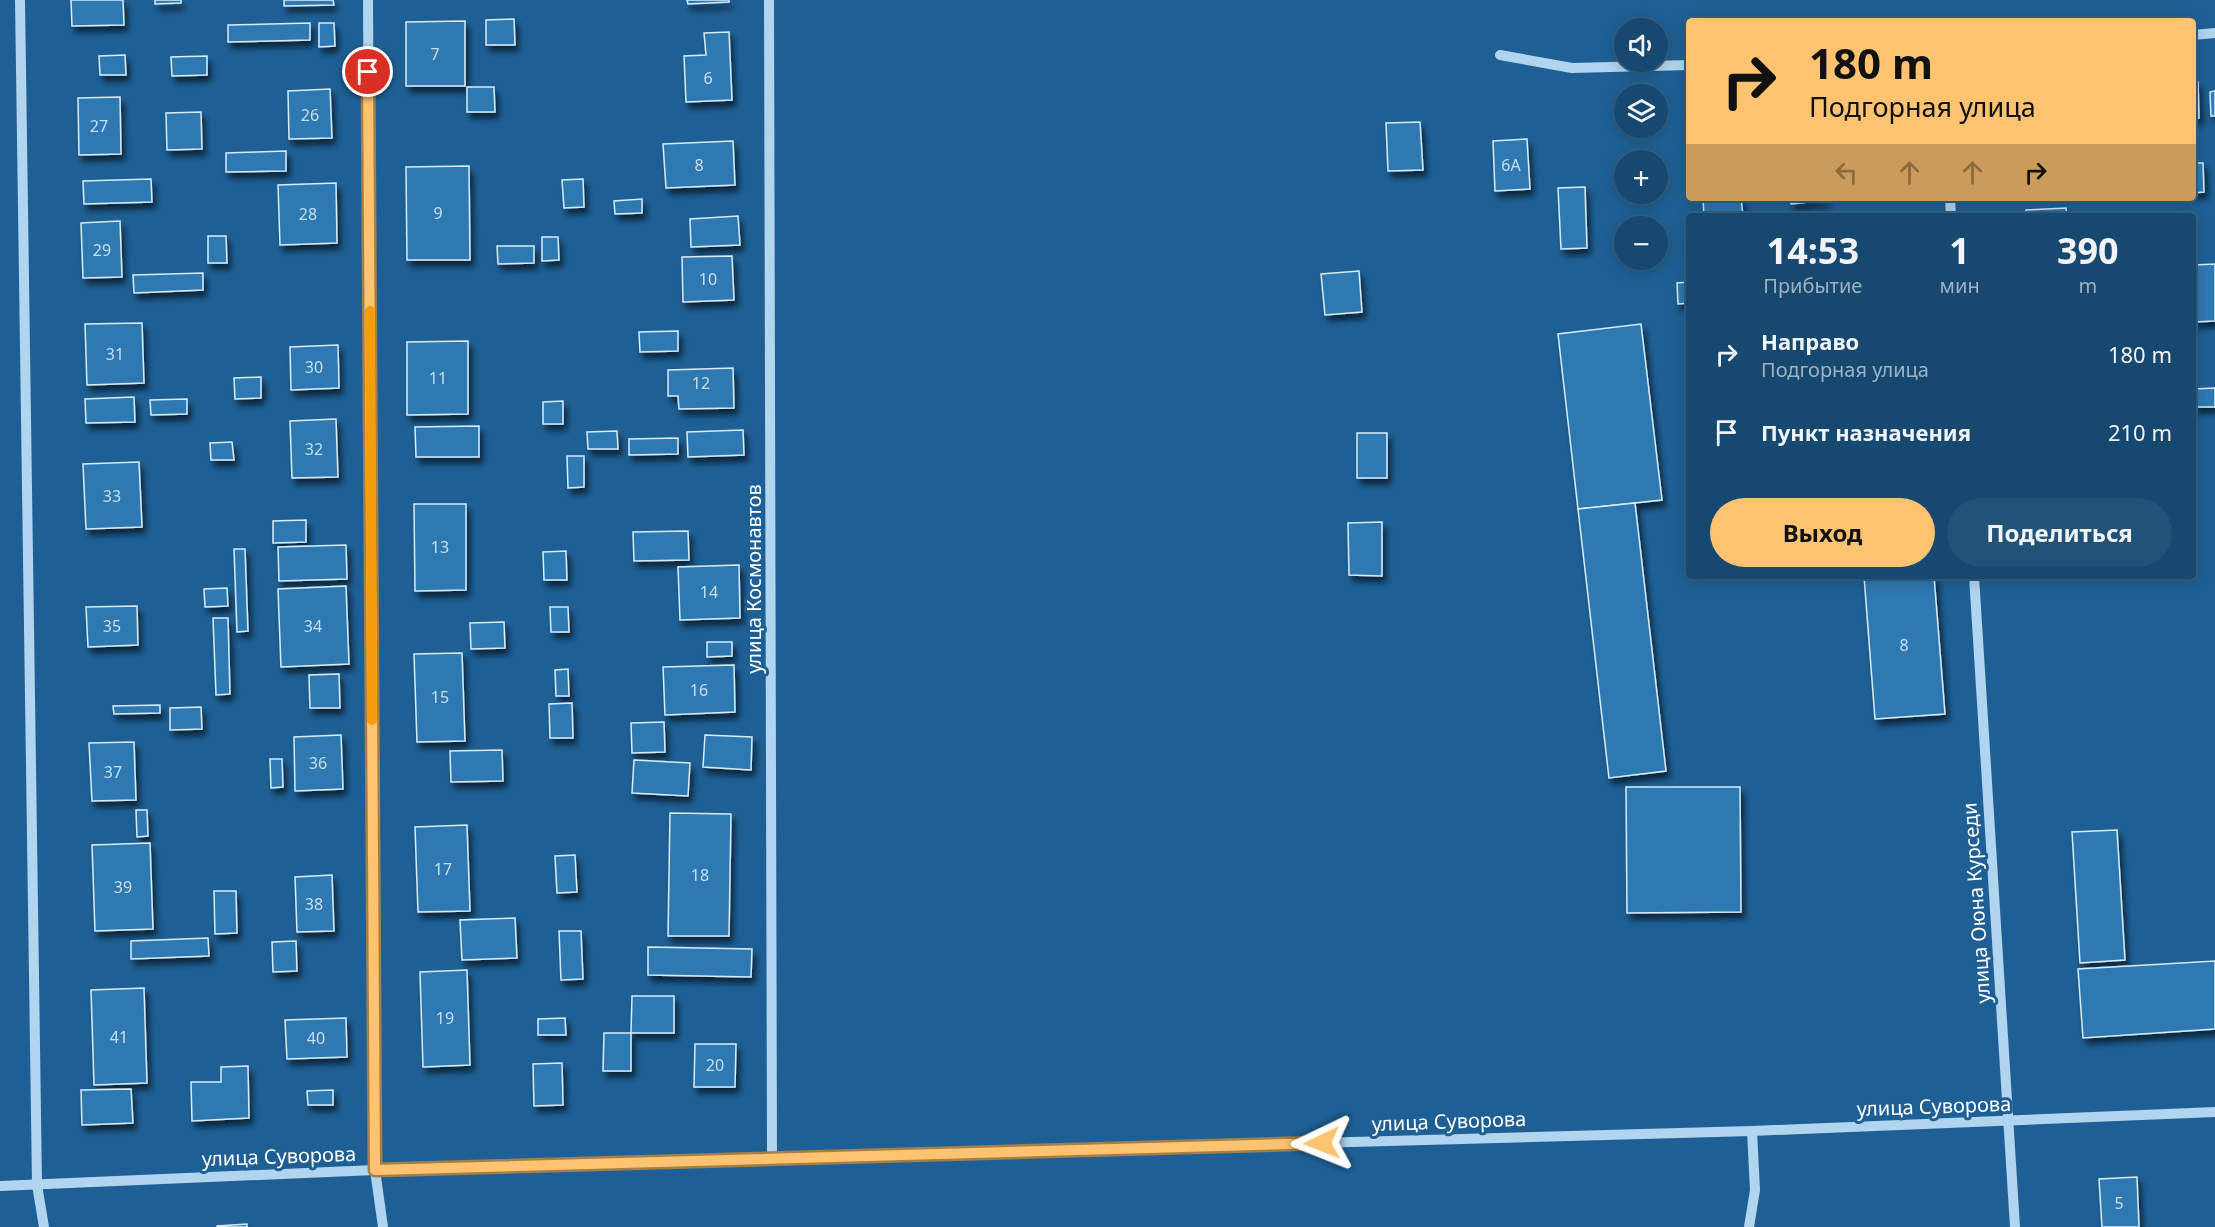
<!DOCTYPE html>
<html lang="ru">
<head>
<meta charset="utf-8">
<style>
	:root { --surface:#164870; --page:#235278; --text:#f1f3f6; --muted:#9eb2c3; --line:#356083; --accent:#fec370 }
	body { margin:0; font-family:"Noto Sans",sans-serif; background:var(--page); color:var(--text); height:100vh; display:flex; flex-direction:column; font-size:22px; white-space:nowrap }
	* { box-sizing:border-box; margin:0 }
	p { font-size:20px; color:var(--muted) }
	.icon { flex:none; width:33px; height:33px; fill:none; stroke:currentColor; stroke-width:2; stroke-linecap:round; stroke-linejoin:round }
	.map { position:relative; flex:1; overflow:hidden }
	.sheet { position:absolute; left:1686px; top:213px; width:510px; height:366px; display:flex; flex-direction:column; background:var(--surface); border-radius:6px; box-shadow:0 3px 15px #0003,0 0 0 2px var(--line) }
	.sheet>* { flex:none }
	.guide { position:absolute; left:1686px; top:18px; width:510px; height:183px; border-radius:6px; box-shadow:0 3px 15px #0003,0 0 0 2px var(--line); background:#fec370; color:#111; overflow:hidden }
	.buttons { position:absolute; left:1614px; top:18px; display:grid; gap:12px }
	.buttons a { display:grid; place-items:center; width:54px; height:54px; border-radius:50%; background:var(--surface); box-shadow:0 3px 15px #0003,0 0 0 2px var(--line); font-size:30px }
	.pin { position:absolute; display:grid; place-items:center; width:51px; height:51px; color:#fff; margin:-26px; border:3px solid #fff; border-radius:50%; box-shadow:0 2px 6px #0007 }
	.me { position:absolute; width:66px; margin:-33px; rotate:268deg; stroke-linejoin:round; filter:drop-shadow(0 0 4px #0008) }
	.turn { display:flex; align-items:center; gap:21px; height:126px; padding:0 24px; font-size:27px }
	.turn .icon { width:78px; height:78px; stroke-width:2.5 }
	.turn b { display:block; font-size:42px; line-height:51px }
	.lanes { display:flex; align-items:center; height:57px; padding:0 24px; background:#0003; justify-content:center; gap:30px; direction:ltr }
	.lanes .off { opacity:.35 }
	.eta { display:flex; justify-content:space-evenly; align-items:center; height:102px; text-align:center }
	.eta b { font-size:36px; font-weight:700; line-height:42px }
	.cta { display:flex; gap:12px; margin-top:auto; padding:12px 24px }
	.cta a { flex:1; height:69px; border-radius:36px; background:var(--accent); color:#111; font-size:24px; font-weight:700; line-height:69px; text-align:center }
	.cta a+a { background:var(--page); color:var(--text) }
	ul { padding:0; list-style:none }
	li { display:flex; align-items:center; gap:18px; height:78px; padding:0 24px }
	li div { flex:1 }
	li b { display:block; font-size:22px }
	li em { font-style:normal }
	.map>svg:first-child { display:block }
	.building { fill:#2d79b2; stroke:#d7ebfa; stroke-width:1.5; filter:url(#shadow) }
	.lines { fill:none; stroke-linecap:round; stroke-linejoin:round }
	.minor { stroke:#b1d4ef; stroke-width:10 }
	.route-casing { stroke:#a57f49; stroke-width:15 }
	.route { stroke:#fec370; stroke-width:10 }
	.slow { stroke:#f59e0b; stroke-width:10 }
	.labels { text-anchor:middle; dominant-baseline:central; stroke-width:6; stroke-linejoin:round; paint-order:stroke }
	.number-label { font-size:16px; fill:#cadeec }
	.street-label { font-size:20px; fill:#fff; stroke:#1e6095 }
</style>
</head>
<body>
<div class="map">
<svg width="2215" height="1227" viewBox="0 0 2215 1227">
	<defs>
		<filter id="shadow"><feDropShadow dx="3.5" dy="6" stdDeviation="3" flood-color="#0009"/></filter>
	</defs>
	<rect width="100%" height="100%" fill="#1e6095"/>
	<g class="building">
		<polygon points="71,0 123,0 124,25 72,26"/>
		<polygon points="155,0 181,0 181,3 155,4"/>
		<polygon points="284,0 333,0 334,5 284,6"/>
		<polygon points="687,0 729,0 729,2 688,4"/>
		<polygon points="514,19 515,45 486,45 486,20"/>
		<polygon points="465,21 465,86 406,86 406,22"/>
		<polygon points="310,23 310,40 228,42 228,25"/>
		<polygon points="319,23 334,23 335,46 319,47"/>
		<polygon points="729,32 732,100 686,102 684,56 706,55 704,33"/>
		<polygon points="125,55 126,75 100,75 99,56"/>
		<polygon points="207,56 207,75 172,76 171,57"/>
		<polygon points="2193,82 2198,82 2199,118 2193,119"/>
		<polygon points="467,87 494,87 495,112 467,112"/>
		<polygon points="330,89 332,138 289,139 288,91"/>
		<polygon points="2215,91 2215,116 2211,116 2210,92"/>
		<polygon points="120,97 121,154 79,155 78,98"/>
		<polygon points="201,112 202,149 167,150 166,113"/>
		<polygon points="1420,122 1423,170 1388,171 1386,123"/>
		<polygon points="1527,139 1530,189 1495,191 1493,141"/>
		<polygon points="733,141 735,185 666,188 663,144"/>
		<polygon points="286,151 286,171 226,172 226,153"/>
		<polygon points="2193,163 2203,163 2204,192 2193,193"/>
		<polygon points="469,166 470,260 407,260 406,167"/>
		<polygon points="151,179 152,202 84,204 83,181"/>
		<polygon points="583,179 584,207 564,208 562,180"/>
		<polygon points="336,183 337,243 280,245 278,185"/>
		<polygon points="1585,187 1587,248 1561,249 1558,188"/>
		<polygon points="1703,198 1741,198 1743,216 1704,216"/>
		<polygon points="1791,198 1827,198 1827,200 1791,204"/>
		<polygon points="642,199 642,213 615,214 614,201"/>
		<polygon points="2066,208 2067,216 2026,216 2026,210"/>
		<polygon points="738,216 740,245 691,247 690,219"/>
		<polygon points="120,221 122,277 83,278 81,223"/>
		<polygon points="208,236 226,236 227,263 208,263"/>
		<polygon points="542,237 558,237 559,260 542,261"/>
		<polygon points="497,246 534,246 534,263 498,264"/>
		<polygon points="732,256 734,300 683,302 682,257"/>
		<polygon points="2215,264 2215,321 2193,322 2193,265"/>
		<polygon points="1359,271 1362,312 1325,315 1321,274"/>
		<polygon points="203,273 203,290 134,293 133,275"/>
		<polygon points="1689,282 1689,303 1678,304 1677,283"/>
		<polygon points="142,323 144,383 87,385 85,324"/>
		<polygon points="1641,324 1662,500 1578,509 1558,334"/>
		<polygon points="678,331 678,351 640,352 639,332"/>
		<polygon points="468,341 468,414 407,415 407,342"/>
		<polygon points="338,345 339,388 291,390 290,347"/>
		<polygon points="733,368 734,408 679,409 678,396 668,396 668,370"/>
		<polygon points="261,377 261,398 235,399 234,378"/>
		<polygon points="2215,388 2215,407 2194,407 2194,389"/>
		<polygon points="134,397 135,422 86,423 85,399"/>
		<polygon points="187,399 187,414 151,415 150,400"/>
		<polygon points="563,401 563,424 543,424 543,402"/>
		<polygon points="336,419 338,477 292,478 290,421"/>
		<polygon points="479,426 479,457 416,457 415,427"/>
		<polygon points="743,430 744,455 688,457 687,432"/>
		<polygon points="617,431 618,449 588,449 587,432"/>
		<rect x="1357" y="433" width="30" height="45"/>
		<polygon points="678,438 678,454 629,455 629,439"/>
		<polygon points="232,442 234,460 211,460 210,443"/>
		<polygon points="567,456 584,456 584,487 568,488"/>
		<polygon points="139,462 142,527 86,529 83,464"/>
		<polygon points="1635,503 1666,771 1609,778 1578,509"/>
		<polygon points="414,504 466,504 466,590 415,591"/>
		<polygon points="306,520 306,542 273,543 273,521"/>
		<polygon points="1382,522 1382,576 1349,575 1348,523"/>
		<polygon points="688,531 689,560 634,561 633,532"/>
		<polygon points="346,545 347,579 279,581 278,547"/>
		<polygon points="234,549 245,549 248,631 237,632"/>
		<polygon points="566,551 567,580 544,580 543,552"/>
		<polygon points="739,565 740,618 680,620 678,567"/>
		<polygon points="1864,576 1934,576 1945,714 1875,719"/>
		<polygon points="346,586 349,664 281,667 278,589"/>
		<polygon points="227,588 228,606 205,607 204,589"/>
		<polygon points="137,606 138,645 88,647 86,607"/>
		<polygon points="550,607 568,607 569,632 551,632"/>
		<polygon points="213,618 228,618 230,694 216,695"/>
		<polygon points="504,622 505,648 471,649 470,623"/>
		<polygon points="707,642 732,642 732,656 707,657"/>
		<polygon points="462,653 465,741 417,742 414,654"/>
		<polygon points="734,665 735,712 665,715 663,667"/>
		<polygon points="568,669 569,696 556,696 555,670"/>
		<polygon points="339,674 340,708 310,708 309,675"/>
		<polygon points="572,703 573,738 550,738 549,704"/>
		<polygon points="160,705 160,713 114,714 113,706"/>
		<polygon points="201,707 202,729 170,730 170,708"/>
		<polygon points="664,722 665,752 632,753 631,723"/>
		<polygon points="341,735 343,789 295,791 294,737"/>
		<polygon points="705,735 752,737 751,770 703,767"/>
		<polygon points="134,742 136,800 92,801 89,743"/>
		<polygon points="502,750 503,781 451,782 450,751"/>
		<polygon points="270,759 282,759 283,787 271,788"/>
		<polygon points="634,760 690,763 688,796 632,793"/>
		<polygon points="1626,787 1740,787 1741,912 1627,913"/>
		<polygon points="136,810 147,810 148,836 137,837"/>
		<polygon points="670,813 731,814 729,936 668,936"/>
		<polygon points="467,825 470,911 418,912 415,827"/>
		<polygon points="2117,830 2125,960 2080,963 2072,832"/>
		<polygon points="150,843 153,929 95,931 92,845"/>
		<polygon points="575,855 577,892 557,893 555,856"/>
		<polygon points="332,875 334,931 297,932 295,877"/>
		<polygon points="214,891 236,891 237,933 215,934"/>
		<polygon points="515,918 517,958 462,960 460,920"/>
		<polygon points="559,931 581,931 583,979 561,980"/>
		<polygon points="208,938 209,956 131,959 131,941"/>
		<polygon points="296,941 297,971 273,972 272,942"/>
		<polygon points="648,947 752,949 751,977 648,975"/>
		<polygon points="2215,961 2215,1029 2083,1038 2078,969"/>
		<polygon points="467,970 470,1065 423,1067 420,972"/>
		<polygon points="144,988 147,1083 94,1085 91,990"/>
		<polygon points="632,996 674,996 674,1033 631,1033"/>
		<polygon points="346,1018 347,1057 287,1059 285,1020"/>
		<polygon points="565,1018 566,1035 538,1035 538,1019"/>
		<polygon points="604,1033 631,1033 631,1071 603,1071"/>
		<polygon points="695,1044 736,1044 735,1087 694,1087"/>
		<polygon points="562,1063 563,1105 534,1106 533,1064"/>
		<polygon points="248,1066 249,1118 192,1121 191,1082 221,1082 221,1067"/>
		<polygon points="131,1089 133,1123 82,1125 81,1090"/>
		<polygon points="333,1090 333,1105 308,1105 307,1091"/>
		<polygon points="2137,1177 2139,1227 2102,1227 2099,1179"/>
		<polygon points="247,1224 247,1227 217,1227 217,1226"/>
	</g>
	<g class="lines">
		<g class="minor">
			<polyline points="20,0 37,1185 44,1227"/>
			<polyline points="368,0 375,1170 383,1227"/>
			<polyline points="769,0 772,1158"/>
			<polyline points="2193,35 2215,33"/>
			<polyline points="1500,55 1572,68 1689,65"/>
			<polyline points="1950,198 1951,216"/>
			<polyline points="1974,576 2015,1227"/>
			<polyline points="0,1186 375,1170 772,1158 1752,1131 2215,1112"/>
			<polyline points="1749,1227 1755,1190 1752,1131"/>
		</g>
	</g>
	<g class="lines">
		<g class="route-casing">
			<polyline id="route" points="368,72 375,1170 1322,1143"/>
		</g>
		<use href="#route" class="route"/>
		<polyline class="slow" points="370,311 372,720"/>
	</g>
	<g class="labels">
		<g class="number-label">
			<text x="435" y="54">7</text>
			<text x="708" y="78">6</text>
			<text x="310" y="115">26</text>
			<text x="99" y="126">27</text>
			<text x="699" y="165">8</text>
			<text x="1511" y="165">6А</text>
			<text x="438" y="213">9</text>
			<text x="308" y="214">28</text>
			<text x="102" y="250">29</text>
			<text x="708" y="279">10</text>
			<text x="115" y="354">31</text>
			<text x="314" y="367">30</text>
			<text x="438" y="378">11</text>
			<text x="701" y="383">12</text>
			<text x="314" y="449">32</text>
			<text x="112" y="496">33</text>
			<text x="440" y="547">13</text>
			<text x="709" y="592">14</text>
			<text x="112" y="626">35</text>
			<text x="313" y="626">34</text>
			<text x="1904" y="645">8</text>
			<text x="699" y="690">16</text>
			<text x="440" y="697">15</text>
			<text x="318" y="763">36</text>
			<text x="113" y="772">37</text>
			<text x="443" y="869">17</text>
			<text x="700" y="875">18</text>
			<text x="123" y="887">39</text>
			<text x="314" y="904">38</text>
			<text x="445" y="1018">19</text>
			<text x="119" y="1037">41</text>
			<text x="316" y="1038">40</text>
			<text x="715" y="1065">20</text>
			<text x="2119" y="1203">5</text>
		</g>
		<g class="street-label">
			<text transform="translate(753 579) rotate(-90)">улица Космонавтов</text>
			<text transform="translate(1976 903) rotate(-94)">улица Оюна Курседи</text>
			<text transform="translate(1934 1106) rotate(-2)">улица Суворова</text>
			<text transform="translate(1449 1121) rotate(-2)">улица Суворова</text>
			<text transform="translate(279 1156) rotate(-2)">улица Суворова</text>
		</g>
	</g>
</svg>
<div class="buttons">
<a><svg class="icon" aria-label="sound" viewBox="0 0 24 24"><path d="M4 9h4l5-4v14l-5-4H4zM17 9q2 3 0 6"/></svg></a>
<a><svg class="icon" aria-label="layers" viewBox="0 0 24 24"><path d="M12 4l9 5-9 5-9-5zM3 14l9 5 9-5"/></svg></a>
<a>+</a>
<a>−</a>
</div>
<div class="pin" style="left:368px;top:72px;background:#d93025"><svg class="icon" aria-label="arrive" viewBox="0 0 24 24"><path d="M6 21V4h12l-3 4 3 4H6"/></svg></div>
<svg class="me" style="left:1322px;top:1143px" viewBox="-20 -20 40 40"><path d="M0-17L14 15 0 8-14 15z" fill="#fec370" stroke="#fff" stroke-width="4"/></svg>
<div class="guide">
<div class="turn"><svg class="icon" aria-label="right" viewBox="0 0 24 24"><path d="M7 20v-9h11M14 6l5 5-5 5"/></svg><div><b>180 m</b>Подгорная улица</div></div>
<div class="lanes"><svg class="icon off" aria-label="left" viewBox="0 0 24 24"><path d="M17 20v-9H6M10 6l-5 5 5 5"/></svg><svg class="icon off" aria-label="ahead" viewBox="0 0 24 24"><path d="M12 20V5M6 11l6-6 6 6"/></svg><svg class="icon off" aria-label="ahead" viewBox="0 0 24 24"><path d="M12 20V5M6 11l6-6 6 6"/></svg><svg class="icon" aria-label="right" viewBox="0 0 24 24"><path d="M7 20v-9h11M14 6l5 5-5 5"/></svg></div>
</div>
<section class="sheet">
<div class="eta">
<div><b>14:53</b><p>Прибытие</p></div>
<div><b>1</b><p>мин</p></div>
<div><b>390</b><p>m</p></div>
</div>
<ul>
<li><svg class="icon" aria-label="right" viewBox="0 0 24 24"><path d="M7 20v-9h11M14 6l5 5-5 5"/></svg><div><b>Направо</b><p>Подгорная улица</p></div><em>180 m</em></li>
<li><svg class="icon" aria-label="arrive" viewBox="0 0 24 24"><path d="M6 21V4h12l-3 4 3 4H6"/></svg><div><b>Пункт назначения</b></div><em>210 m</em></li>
</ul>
<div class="cta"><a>Выход</a><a>Поделиться</a></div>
</section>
</div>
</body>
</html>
